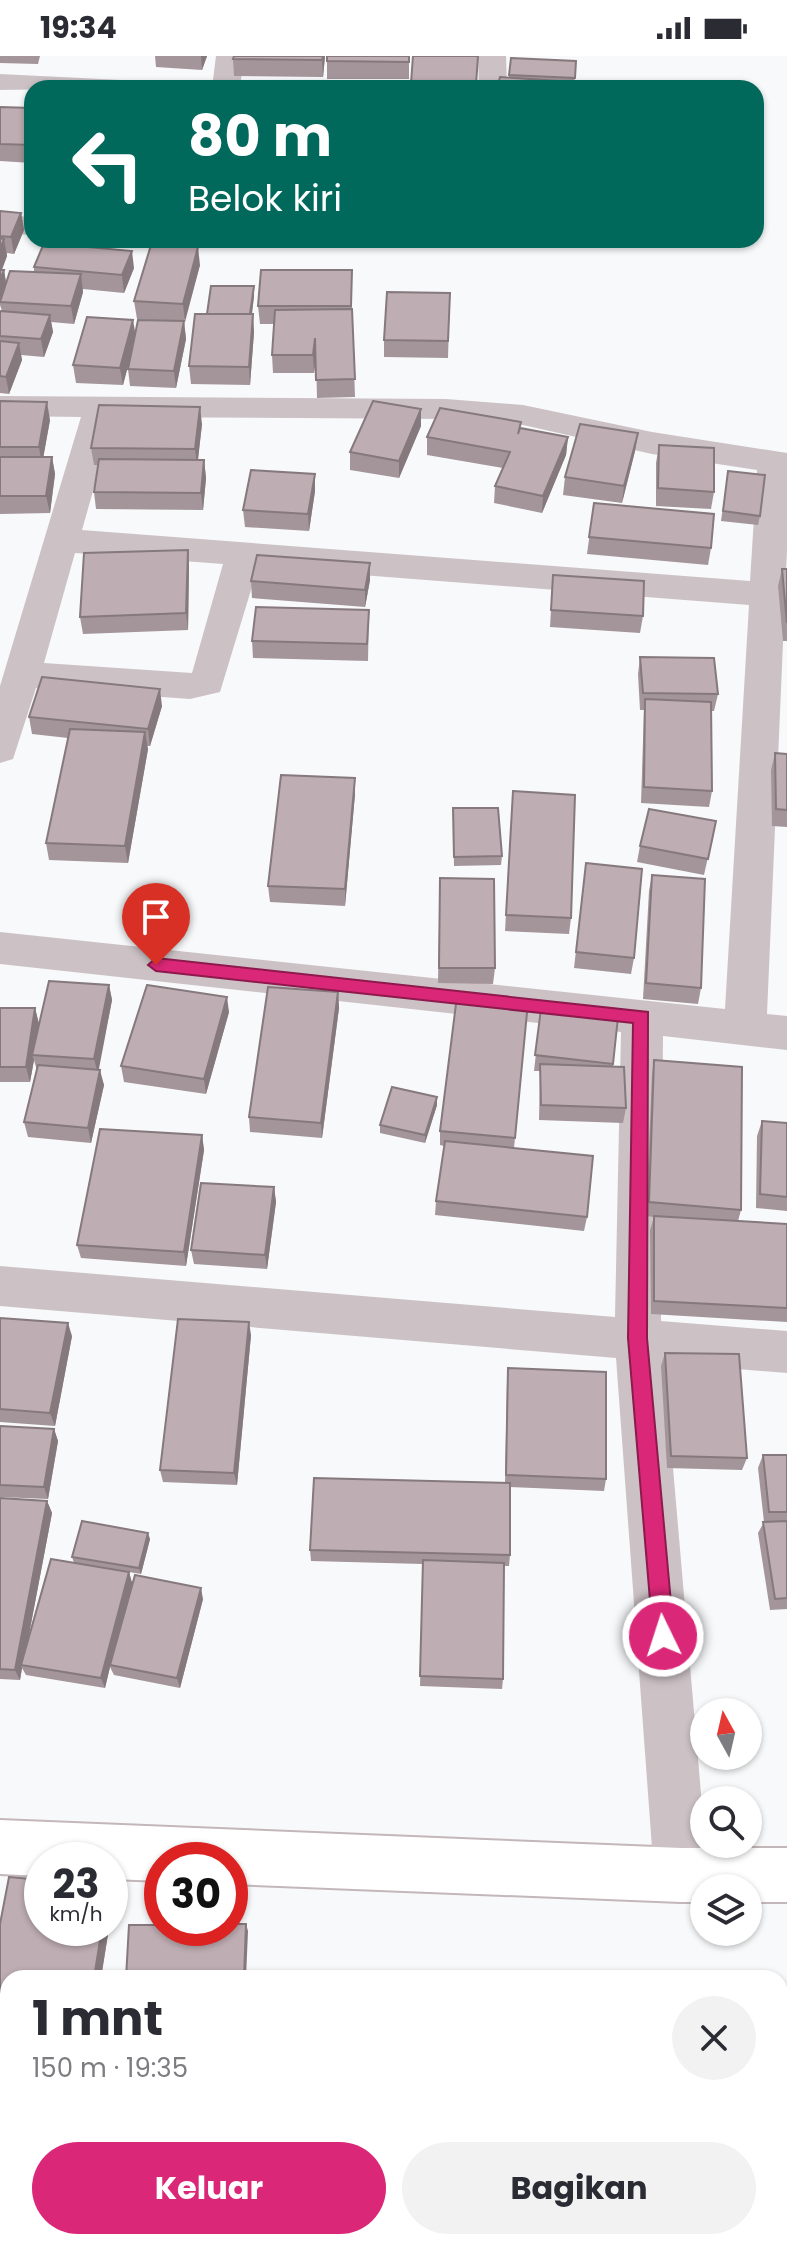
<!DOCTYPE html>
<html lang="id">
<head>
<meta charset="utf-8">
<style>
	:root { --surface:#fff; --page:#f2f2f3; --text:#2b2b33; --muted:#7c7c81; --accent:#db2777 }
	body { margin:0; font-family:Poppins,sans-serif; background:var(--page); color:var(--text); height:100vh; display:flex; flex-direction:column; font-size:30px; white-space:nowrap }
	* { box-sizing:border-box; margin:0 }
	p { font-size:26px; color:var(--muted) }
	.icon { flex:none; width:44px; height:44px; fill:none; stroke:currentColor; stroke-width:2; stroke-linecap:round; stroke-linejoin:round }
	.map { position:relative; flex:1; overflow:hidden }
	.sheet { position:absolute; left:0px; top:1914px; width:788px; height:280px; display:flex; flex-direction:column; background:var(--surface); border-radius:24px 24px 0 0; box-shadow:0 2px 6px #0004 }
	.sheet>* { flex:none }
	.top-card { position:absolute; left:24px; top:24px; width:740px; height:168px; border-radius:24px; box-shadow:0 2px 6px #0004; background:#00695c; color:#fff; overflow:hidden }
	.needle { width:52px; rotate:352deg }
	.tools { position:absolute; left:690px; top:1642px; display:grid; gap:16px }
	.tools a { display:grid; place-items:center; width:72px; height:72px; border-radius:50%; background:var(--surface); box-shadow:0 2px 6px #0004; font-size:40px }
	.speed { position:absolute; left:24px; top:1786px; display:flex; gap:16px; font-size:40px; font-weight:700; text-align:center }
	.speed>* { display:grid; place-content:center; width:104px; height:104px; border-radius:50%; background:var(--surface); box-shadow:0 2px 6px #0004; line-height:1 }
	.speed small { font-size:20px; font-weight:400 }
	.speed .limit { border:12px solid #d22; background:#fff; color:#111 }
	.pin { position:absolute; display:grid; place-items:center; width:68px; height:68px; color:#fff; margin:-82px -34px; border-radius:50% 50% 50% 0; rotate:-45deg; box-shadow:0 0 8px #0007 }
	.pin .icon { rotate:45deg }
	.me { position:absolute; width:88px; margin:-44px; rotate:356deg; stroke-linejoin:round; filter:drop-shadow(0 0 6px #0008) }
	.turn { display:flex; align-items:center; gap:28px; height:168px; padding:0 32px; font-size:36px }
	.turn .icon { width:104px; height:104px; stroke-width:2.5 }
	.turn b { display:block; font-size:56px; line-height:68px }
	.round { display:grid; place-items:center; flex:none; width:84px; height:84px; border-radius:42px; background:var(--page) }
	.headline { display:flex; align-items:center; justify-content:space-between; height:136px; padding:0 32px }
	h1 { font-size:48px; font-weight:700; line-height:60px }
	.button { display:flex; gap:16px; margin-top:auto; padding:16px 32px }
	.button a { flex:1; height:92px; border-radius:48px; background:var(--accent); color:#fff; font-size:32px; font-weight:700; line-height:92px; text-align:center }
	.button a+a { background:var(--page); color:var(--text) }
	.status { display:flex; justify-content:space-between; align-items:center; height:56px; padding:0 40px; background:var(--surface); direction:ltr }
	.status svg { height:22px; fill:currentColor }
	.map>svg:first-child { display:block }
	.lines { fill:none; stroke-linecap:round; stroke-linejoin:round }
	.secondary-casing { stroke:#c3b7ba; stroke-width:4 }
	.street { fill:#ccc2c5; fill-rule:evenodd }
	.secondary { fill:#fff; fill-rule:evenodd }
	.wall { fill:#a39599 }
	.shaded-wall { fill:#85797d }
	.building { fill:#beadb2; stroke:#85797d; stroke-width:2 }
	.route { fill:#db2777; stroke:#8e194d; stroke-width:2 }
</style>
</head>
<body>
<div class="status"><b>19:34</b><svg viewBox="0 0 49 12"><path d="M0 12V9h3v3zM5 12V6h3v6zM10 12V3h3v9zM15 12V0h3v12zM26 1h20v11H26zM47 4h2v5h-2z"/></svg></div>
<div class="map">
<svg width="787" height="2194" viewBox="0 0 787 2194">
	<rect width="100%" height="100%" fill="#f8f9fa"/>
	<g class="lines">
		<g class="secondary-casing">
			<polygon id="secondary" points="0,1764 681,1792 787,1792 787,1846 748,1846 748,1832 704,1832 704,1846 681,1846 230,1828 230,1804 162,1804 162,1825 110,1823 110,1804 42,1804 42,1820 0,1818"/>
		</g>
		<g class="street">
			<polygon points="216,0 244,0 240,32 212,32"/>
			<polygon points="478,0 506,0 507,32 479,32"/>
			<polygon points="0,18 121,24 131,26 135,32 0,34"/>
			<polygon points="0,159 32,161 32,179 0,177"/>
			<path d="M0,340L446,343L523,349L652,376L787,397V494L767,958L787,960V994L663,980L661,1265L787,1275V1317L664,1307L708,1819L700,1838L681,1846L662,1838L654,1819L616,1302L0,1250V1210L615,1261L621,976L0,908V876L725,953L749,549L258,511L220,636L190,643L36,632L13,703L0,707V630L81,361L0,360ZM114,361L446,363L523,369L652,398L757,414L750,525L82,474ZM75,497L223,508L192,617L44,607Z"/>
		</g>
		<use href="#secondary" class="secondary"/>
	</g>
	<g class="wall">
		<polygon points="0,0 40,0 38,8 0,7"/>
		<polygon points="155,0 207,0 202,14 156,11"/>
		<polygon points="325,0 323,21 234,20 233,3"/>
		<rect x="327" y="0" width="82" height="23"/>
		<polygon points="413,0 478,0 476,32 411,32"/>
		<polygon points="576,5 574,31 509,22 509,19"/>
		<polygon points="0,51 32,52 32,107 0,105"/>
		<polygon points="0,155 21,157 24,174 14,198 7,197 7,200 2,214 4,214 6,227 34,216 34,211 134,212 124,237 83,233 83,236 74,268 51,266 53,276 44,301 21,299 22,304 9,338 0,337 0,255 2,255 0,249 0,250"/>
		<polygon points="200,209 184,266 186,283 176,332 130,330 128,313 129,304 123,329 76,327 73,309 135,277 165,265 137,263 134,245"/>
		<polygon points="352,214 352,253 355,341 317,342 316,302 314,317 273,317 272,299 274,268 260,268 258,250"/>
		<polygon points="450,237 448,302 384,301 384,284"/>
		<polygon points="254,240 252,258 254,276 250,329 191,328 189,310 207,258"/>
		<polygon points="0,345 50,364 43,401 52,401 55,418 50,457 0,458"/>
		<polygon points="521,366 520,372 568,381 566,399 542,457 494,447 495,430 503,412 427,399 427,381"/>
		<polygon points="202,368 198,404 204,404 206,422 203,454 96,453 94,436 98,409 94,409 91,392"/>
		<polygon points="421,370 399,422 350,414 350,396"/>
		<polygon points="638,377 635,395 622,447 563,439 565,421"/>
		<polygon points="659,389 714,436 711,453 656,450 656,407"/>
		<polygon points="728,415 760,460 758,469 721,465"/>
		<polygon points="315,418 315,435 309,475 245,471 243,454"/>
		<polygon points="594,447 711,492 708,509 587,498"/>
		<polygon points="188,494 189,511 188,574 83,578 80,561"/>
		<polygon points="370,507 370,524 365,551 252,542 251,525"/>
		<polygon points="782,513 787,513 787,585 783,585 778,530"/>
		<polygon points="553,519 643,560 640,577 550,571"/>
		<polygon points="369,554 368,605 253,602 252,585"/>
		<polygon points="640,601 718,638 714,655 711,655 712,735 709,751 641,747 644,654 640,654 638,618"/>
		<polygon points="162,650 150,690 147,690 148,693 128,807 49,804 46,787 68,682 32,678 29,661"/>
		<polygon points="775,697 787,698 787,771 772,770 771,714"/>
		<polygon points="355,722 355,738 345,850 270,846 268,830"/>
		<polygon points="513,735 571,862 569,878 505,875"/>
		<polygon points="453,752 502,800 501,809 454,810"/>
		<polygon points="716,765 704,819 637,806 640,790"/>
		<polygon points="586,807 634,902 631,918 574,912"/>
		<polygon points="652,819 701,932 698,948 643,943 649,835"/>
		<polygon points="440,822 495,912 493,928 438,927"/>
		<polygon points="109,929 112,944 98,1014 104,1029 91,1087 28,1081 24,1066 37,1015 34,1004 30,1026 0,1026 0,952 35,952 39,968"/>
		<polygon points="338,936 339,952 322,1082 250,1076 249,1061"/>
		<polygon points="528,946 514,1092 587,1161 584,1175 435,1159 436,1145 444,1090 440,1089 440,1075"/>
		<polygon points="541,953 618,961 613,1010 626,1052 623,1067 539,1064 540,1015 534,1015"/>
		<polygon points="229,956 206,1038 124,1026 121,1010"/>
		<polygon points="654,1004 741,1154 738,1165 787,1168 787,1266 651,1258 650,1174 654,1161 646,1160 652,1019"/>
		<polygon points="437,1041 437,1049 425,1087 380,1077 380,1069"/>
		<polygon points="762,1065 787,1067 787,1155 756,1152 757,1080"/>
		<polygon points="202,1079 204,1094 186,1210 81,1202 77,1189"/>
		<polygon points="274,1131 276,1146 267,1213 194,1208 191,1194"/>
		<polygon points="0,1262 72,1280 55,1370 0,1366"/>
		<polygon points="251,1279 237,1429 163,1426 160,1414"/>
		<polygon points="665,1297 747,1402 742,1414 667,1412 661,1310"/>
		<polygon points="508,1312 606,1423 604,1435 510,1431 510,1499 509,1510 504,1510 503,1623 502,1633 420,1630 423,1508 311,1505 310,1494 505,1427 507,1325"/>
		<polygon points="0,1370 54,1373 58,1385 48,1443 0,1441"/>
		<polygon points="763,1399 787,1399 787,1553 770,1554 758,1477 764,1466 758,1412"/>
		<polygon points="0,1442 47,1445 52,1457 27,1589 74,1507 72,1501 150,1483 141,1518 129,1516 132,1527 203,1543 180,1632 114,1619 110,1611 105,1632 26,1619 22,1612 20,1624 0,1623"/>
		<polygon points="0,1868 109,1872 101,1922 8,1922 8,2062 0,2061"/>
		<rect x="780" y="1955" width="7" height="160"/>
	</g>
	<g class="shaded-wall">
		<polygon points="201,0 207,0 202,14"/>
		<polygon points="323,0 325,0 323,21 322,4"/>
		<polygon points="21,157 24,174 14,198 11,181"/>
		<polygon points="4,183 7,200 0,218 0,193"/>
		<polygon points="198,191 200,209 185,266 183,248"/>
		<polygon points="132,195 134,212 124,237 122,219"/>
		<polygon points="4,214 7,232 0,246 0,224"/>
		<polygon points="81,218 83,236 74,268 71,250"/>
		<polygon points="254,230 254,240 250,272 249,263"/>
		<polygon points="253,258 254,276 250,329 249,311"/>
		<polygon points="50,259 53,276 44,301 41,283"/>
		<polygon points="133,264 136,281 123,329 120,312"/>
		<polygon points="184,265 186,283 176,332 174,315"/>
		<polygon points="315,282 316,299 314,317 313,299"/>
		<polygon points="19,287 22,304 9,338 6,321"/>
		<polygon points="47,346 50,364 42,409 39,391"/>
		<polygon points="200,351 202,368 197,411 195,393"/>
		<polygon points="421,353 421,370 399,422 399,405"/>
		<polygon points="638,377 635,395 622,447 624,430"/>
		<polygon points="568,381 566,399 542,457 543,440"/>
		<polygon points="52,401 55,418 50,457 46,440"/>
		<polygon points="204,404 206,422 203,454 201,437"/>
		<polygon points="315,418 315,435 309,475 308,458"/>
		<polygon points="188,494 189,511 188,574 186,557"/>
		<polygon points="370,507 370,524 365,551 365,534"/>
		<polygon points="160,633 162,650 150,690 148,673"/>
		<polygon points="145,676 148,693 128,807 125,790"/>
		<polygon points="355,722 355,738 345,850 345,833"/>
		<polygon points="109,929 112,944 98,1018 94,1003"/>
		<polygon points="338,936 339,952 322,1082 321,1067"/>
		<polygon points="227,941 229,956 206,1038 204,1023"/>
		<polygon points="35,952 39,968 32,999 34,1004 30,1026 26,1011"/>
		<polygon points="100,1014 104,1029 91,1087 88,1072"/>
		<polygon points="437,1041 437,1049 425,1087 425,1079"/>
		<polygon points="202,1079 204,1094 186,1210 184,1196"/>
		<polygon points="274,1131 276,1146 267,1213 265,1199"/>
		<polygon points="249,1266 251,1279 237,1429 234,1417"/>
		<polygon points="68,1267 72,1280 55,1370 50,1357"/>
		<polygon points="54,1373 58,1385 48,1443 44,1431"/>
		<polygon points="47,1445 52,1457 23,1610 21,1609 22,1612 20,1624 15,1614"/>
		<polygon points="148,1477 150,1483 141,1518 139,1512"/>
		<polygon points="129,1516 132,1527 110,1609 110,1611 105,1632 101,1622"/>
		<polygon points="201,1532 203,1543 180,1632 177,1622"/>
		<polygon points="110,1833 114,1841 110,1866"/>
		<polygon points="246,1868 248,1875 246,1922 244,1922"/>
		<polygon points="102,1872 109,1872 101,1922 94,1922"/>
	</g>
	<g class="building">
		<polygon points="234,0 323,0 322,4 233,3"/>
		<polygon points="327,0 409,0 409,6 327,5"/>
		<polygon points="413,0 478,0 476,29 411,27"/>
		<polygon points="511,2 576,5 575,22 509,19"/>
		<polygon points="500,21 571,26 570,32 497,32"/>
		<polygon points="241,26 340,32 239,32"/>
		<polygon points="0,51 32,52 32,89 0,88"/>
		<polygon points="0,155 21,157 11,181 0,180"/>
		<polygon points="0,182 4,183 0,193"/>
		<polygon points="44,187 132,195 122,219 34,211"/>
		<polygon points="151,189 198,191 183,248 134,245"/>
		<polygon points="0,214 4,214 0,224"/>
		<polygon points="261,214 352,214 351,250 258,250"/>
		<polygon points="10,215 81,218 71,250 0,246"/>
		<polygon points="211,230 254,230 250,258 207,258"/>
		<polygon points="387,236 450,237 448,285 384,284"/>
		<polygon points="352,253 355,323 316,324 315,282 313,299 272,299 275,254"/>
		<polygon points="0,255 50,259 41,283 0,280"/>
		<polygon points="195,258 253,258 249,311 189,310"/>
		<polygon points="87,261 133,264 120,312 73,309"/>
		<polygon points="138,264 184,265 174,315 128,313"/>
		<polygon points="0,285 19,287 6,321 0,320"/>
		<polygon points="0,345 47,346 39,391 0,391"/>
		<polygon points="373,345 421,353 399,405 350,396"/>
		<polygon points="99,349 200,351 195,393 91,392"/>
		<polygon points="440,352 521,366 518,378 520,372 568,381 543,440 495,430 510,396 427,381"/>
		<polygon points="580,368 638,377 624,430 565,421"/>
		<polygon points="659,389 714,392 714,436 658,432"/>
		<polygon points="0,401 52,401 46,440 0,440"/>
		<polygon points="99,403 204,404 201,437 94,436"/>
		<polygon points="251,414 315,418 308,458 243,454"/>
		<polygon points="728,415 765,419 760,460 723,455"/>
		<polygon points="594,447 714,458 711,492 589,481"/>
		<polygon points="188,494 186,557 80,561 84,497"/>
		<polygon points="257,499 370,507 365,534 251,525"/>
		<polygon points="782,513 787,513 787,567"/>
		<polygon points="553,519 644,525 643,560 551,554"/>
		<polygon points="256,551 369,554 367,588 252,585"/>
		<polygon points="640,601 714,602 718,638 643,637"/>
		<polygon points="42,621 160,633 148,673 29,661"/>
		<polygon points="645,643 711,646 712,735 644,731"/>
		<polygon points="70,673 145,676 125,790 46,787"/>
		<polygon points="775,697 787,698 787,754 776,753"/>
		<polygon points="281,719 355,722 345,833 268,830"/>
		<polygon points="513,735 575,739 571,862 506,859"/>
		<polygon points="453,752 498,752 502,800 454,801"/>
		<polygon points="649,753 716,765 708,803 640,790"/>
		<polygon points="586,807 642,813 634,902 576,896"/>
		<polygon points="652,819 705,823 701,932 646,927"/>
		<polygon points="440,822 494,823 495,912 439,912"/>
		<polygon points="49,925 109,929 94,1003 32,999"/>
		<polygon points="147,929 227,941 204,1023 121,1010"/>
		<polygon points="268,931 338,936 321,1067 249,1061"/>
		<polygon points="457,940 528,946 515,1082 440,1075"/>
		<polygon points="0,952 35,952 26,1011 0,1011"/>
		<polygon points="541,953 618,961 613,1008 535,999"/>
		<polygon points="654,1004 742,1011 741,1154 649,1146"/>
		<polygon points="540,1008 624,1011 626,1052 541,1049"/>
		<polygon points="38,1009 100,1014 88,1072 24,1066"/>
		<polygon points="392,1031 437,1041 425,1079 380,1069"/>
		<polygon points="762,1065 787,1067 787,1141 760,1138"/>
		<polygon points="100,1073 202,1079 184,1196 77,1189"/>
		<polygon points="445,1085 593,1100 587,1161 436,1145"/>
		<polygon points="201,1127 274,1131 265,1199 191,1194"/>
		<polygon points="654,1160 787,1168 787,1252 654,1245"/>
		<polygon points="0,1262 68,1267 50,1357 0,1353"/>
		<polygon points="178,1263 249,1266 234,1417 160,1414"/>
		<polygon points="665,1297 739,1298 747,1402 671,1400"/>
		<polygon points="508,1312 606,1316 606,1423 506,1419"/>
		<polygon points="0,1370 54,1373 44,1431 0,1429"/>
		<polygon points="763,1399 787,1399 787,1456 769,1456"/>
		<polygon points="314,1422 510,1427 510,1499 310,1494"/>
		<polygon points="0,1442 47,1445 15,1614 0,1613"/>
		<polygon points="82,1465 148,1477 139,1512 72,1501"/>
		<polygon points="787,1465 787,1542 775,1543 763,1466"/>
		<polygon points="51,1503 129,1516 101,1622 21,1609"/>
		<polygon points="423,1504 504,1507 503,1623 420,1620"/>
		<polygon points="135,1519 201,1532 177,1622 110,1609"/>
		<polygon points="9,1821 42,1824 42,1872 102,1872 94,1922 8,1922 8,2057 0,2056 0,1868"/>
		<polygon points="230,1868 246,1868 244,1922 126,1922 129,1869 162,1869 162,1872 230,1872"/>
		<rect x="780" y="1955" width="7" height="156"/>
		<polygon points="379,2186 478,2186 478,2194 378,2194"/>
	</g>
	<polygon class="route" points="156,902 648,956 647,1282 674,1580 671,1587 663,1591 656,1587 653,1580 628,1282 633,967 156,915 148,909"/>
</svg>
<div class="tools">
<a><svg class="needle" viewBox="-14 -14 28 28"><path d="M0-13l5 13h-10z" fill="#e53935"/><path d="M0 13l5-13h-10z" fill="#7c7c81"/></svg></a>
<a><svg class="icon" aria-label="search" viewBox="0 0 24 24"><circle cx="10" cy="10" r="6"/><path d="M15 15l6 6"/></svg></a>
<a><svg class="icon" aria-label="layers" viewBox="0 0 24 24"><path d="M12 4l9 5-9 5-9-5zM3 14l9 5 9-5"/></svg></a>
</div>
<div class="speed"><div>23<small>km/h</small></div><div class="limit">30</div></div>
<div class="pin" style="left:156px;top:909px;background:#d93025"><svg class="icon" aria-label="arrive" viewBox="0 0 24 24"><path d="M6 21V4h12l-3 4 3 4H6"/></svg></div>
<svg class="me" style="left:663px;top:1580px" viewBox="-20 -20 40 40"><circle r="17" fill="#db2777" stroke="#fff" stroke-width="3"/><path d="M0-11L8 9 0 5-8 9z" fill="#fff"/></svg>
<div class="top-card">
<div class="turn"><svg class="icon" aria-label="left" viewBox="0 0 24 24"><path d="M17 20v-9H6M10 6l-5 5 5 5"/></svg><div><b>80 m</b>Belok kiri</div></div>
</div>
<section class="sheet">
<div class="headline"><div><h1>1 mnt</h1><p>150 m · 19:35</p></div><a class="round"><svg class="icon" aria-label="close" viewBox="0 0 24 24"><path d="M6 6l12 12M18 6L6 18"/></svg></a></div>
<div class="button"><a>Keluar</a><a>Bagikan</a></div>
</section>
</div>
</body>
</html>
